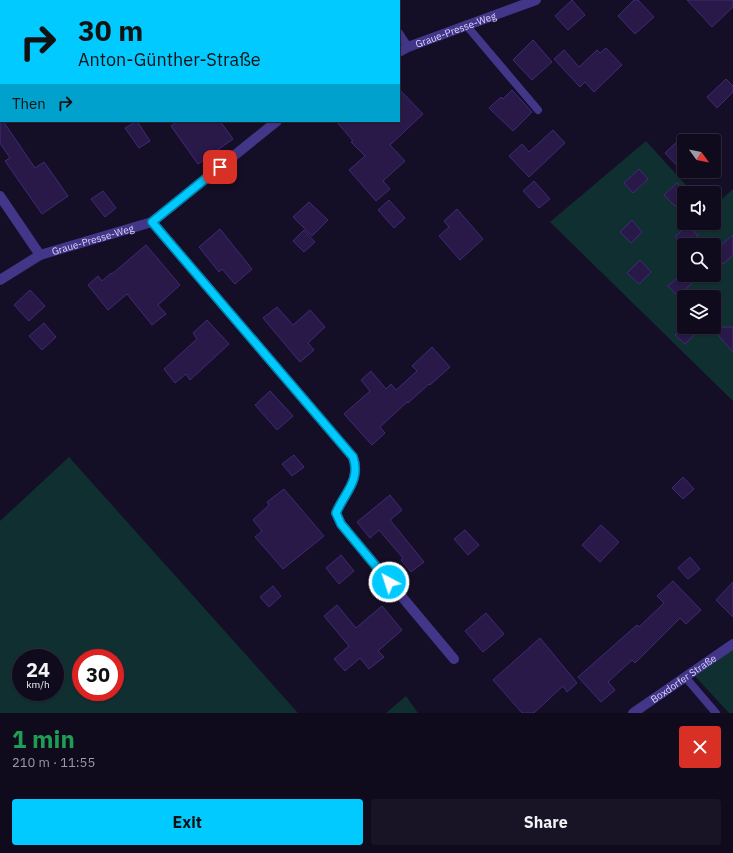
<!DOCTYPE html>
<html lang="en">
<head>
<meta charset="utf-8">
<style>
	:root { --surface:#100a1d; --page:#191326; --text:#f1f3f6; --muted:#9c9aa4; --line:#302b3b; --accent:#00caff }
	body { margin:0; font-family:"IBM Plex Sans",sans-serif; background:var(--page); color:var(--text); height:100vh; display:flex; flex-direction:column; font-size:15px; white-space:nowrap }
	* { box-sizing:border-box; margin:0 }
	p { font-size:13px; color:var(--muted) }
	.icon { flex:none; width:22px; height:22px; fill:none; stroke:currentColor; stroke-width:2; stroke-linecap:round; stroke-linejoin:round }
	.map { position:relative; height:713px; overflow:hidden }
	.sheet { display:flex; flex-direction:column; background:var(--surface); flex:1 }
	.sheet>* { flex:none }
	.banner { position:absolute; left:0px; top:0px; width:400px; height:122px; box-shadow:0 1px 3px #0004,0 0 0 1px var(--line); background:#00caff; color:#111; overflow:hidden }
	.needle { width:26px; rotate:123deg }
	.fabs { position:absolute; left:677px; top:134px; display:grid; gap:8px }
	.fabs a { display:grid; place-items:center; width:44px; height:44px; border-radius:4px; background:var(--surface); box-shadow:0 1px 3px #0004,0 0 0 1px var(--line); font-size:20px }
	.speed { position:absolute; left:12px; top:649px; display:flex; gap:8px; font-size:20px; font-weight:700; text-align:center }
	.speed>* { display:grid; place-content:center; width:52px; height:52px; border-radius:50%; background:var(--surface); box-shadow:0 1px 3px #0004,0 0 0 1px var(--line); line-height:1 }
	.speed small { font-size:10px; font-weight:400 }
	.speed .limit { border:6px solid #d22; background:#fff; color:#111 }
	.pin { position:absolute; display:grid; place-items:center; width:34px; height:34px; color:#fff; margin:-17px; border-radius:8px; box-shadow:0 2px 6px #0006 }
	.me { position:absolute; width:44px; margin:-22px; rotate:320deg; stroke-linejoin:round; filter:drop-shadow(0 0 3px #0008) }
	.turn { display:flex; align-items:center; gap:14px; height:84px; padding:0 12px; font-size:18px }
	.turn .icon { width:52px; height:52px; stroke-width:2.5 }
	.turn b { display:block; font-size:28px; line-height:34px }
	.then { display:flex; align-items:center; height:38px; padding:0 12px; background:#0003; gap:8px; font-size:15px }
	.round { display:grid; place-items:center; flex:none; width:42px; height:42px; border-radius:4px; background:var(--page) }
	.summary { display:flex; align-items:center; justify-content:space-between; height:68px; padding:0 12px }
	h1 { font-size:24px; font-weight:700; line-height:30px; color:#1e9e55 }
	.primary-button { display:flex; gap:8px; margin-top:auto; padding:8px 12px }
	.primary-button a { flex:1; height:46px; border-radius:4px; background:var(--accent); color:#111; font-size:16px; font-weight:700; line-height:46px; text-align:center }
	.primary-button a+a { background:var(--page); color:var(--text) }
	.map>svg:first-child { display:block }
	.green { fill:#102f31; fill-rule:evenodd }
	.building { fill:#281949; stroke:#412a76 }
	.lines { fill:none; stroke-linecap:round; stroke-linejoin:round }
	.service { stroke:#423688; stroke-width:8 }
	.minor { stroke:#423688; stroke-width:10 }
	.route-casing { stroke:#0083a6; stroke-width:10 }
	.route { stroke:#00caff; stroke-width:7 }
	.labels { text-anchor:middle; dominant-baseline:central; stroke-width:4; stroke-linejoin:round; paint-order:stroke }
	.street-label { font-size:10px; fill:#ddd4ff; stroke:#150e27 }
</style>
</head>
<body>
<div class="map">
<svg width="733" height="713" viewBox="0 0 733 713">
	<rect width="100%" height="100%" fill="#150e27"/>
	<g class="green">
		<path d="M646,141L693,193H684V223H714V206L733,189V401L550,222ZM684,245H714V275H684ZM684,297H714V327H684Z"/>
		<path d="M69,457L298,713H0V521ZM21,658H55V692H21ZM81,658H115V692H81Z"/>
		<polygon points="733,646 733,713 729,713 692,673"/>
		<polygon points="406,696 418,713 386,713"/>
	</g>
	<g class="building">
		<polygon points="572,0 585,15 568,30 555,16"/>
		<polygon points="634,0 638,0 654,17 635,34 618,16"/>
		<polygon points="687,0 733,0 733,7 712,27"/>
		<polygon points="533,40 552,62 532,80 513,60"/>
		<polygon points="606,48 622,65 594,92 585,82 580,87 554,59 564,50 579,67 597,50 600,53"/>
		<polygon points="726,79 733,86 733,92 717,108 707,97"/>
		<polygon points="399,89 423,114 390,145 405,161 383,181 390,189 376,201 349,170 365,156 351,142 353,141 336,121 399,121"/>
		<polygon points="512,90 532,112 513,131 489,108 501,97 503,99"/>
		<polygon points="0,116 1,121 3,121 35,168 44,162 68,196 42,214 5,161 10,158 0,143"/>
		<polygon points="137,121 150,141 139,148 125,128"/>
		<polygon points="178,121 220,121 233,139 198,164 171,126"/>
		<polygon points="553,130 565,143 529,177 509,156 522,144 529,152"/>
		<polygon points="684,135 684,173 665,153"/>
		<polygon points="639,169 648,179 633,193 624,183"/>
		<polygon points="534,181 550,199 539,208 523,191"/>
		<polygon points="677,183 686,193 684,193 684,198 675,206 664,195"/>
		<polygon points="103,191 116,208 105,217 91,199"/>
		<polygon points="389,200 405,218 394,228 378,210"/>
		<polygon points="309,202 328,220 312,236 293,217"/>
		<polygon points="457,209 483,239 460,260 439,236 449,227 444,221"/>
		<polygon points="632,220 642,232 631,243 620,232"/>
		<polygon points="688,225 698,236 688,245 684,245 684,247 675,237"/>
		<polygon points="220,229 252,269 235,284 222,269 219,272 199,247"/>
		<polygon points="304,230 315,242 304,252 293,241"/>
		<polygon points="733,235 733,255 723,264 714,251"/>
		<polygon points="146,245 180,285 158,305 166,314 152,325 127,294 108,310 88,285 98,276 102,281 111,273 112,274"/>
		<polygon points="640,260 651,272 639,284 627,273"/>
		<polygon points="683,273 692,283 678,296 668,286"/>
		<polygon points="30,290 45,306 29,321 14,305"/>
		<polygon points="277,307 293,325 310,310 325,327 308,343 314,350 300,362 263,318"/>
		<polygon points="207,320 229,344 190,380 186,374 175,383 164,369 197,339 193,333"/>
		<polygon points="44,323 56,337 42,350 29,336"/>
		<polygon points="684,327 702,327 685,344 675,335"/>
		<polygon points="711,327 733,327 733,352"/>
		<polygon points="432,347 450,367 430,385 429,384 408,403 407,402 380,427 385,433 372,445 344,414 370,391 361,380 371,371 386,389 391,384 396,390 417,371 412,366"/>
		<polygon points="270,391 293,416 277,430 255,405"/>
		<polygon points="294,455 304,467 292,476 282,464"/>
		<polygon points="683,477 694,489 683,499 672,488"/>
		<polygon points="284,489 324,536 283,569 255,537 262,531 253,520 269,505 267,502"/>
		<polygon points="390,495 402,510 390,520 424,562 411,572 401,560 403,558 379,530 370,538 357,522"/>
		<polygon points="601,525 619,542 600,562 582,545"/>
		<polygon points="465,530 479,545 468,555 454,539"/>
		<polygon points="341,555 354,571 339,584 326,568"/>
		<polygon points="690,557 700,569 688,579 678,568"/>
		<polygon points="673,581 701,610 686,624 680,618 635,663 632,660 608,682 615,690 601,702 578,677 637,625 639,627 664,603 657,596"/>
		<polygon points="733,582 733,617 716,600"/>
		<polygon points="273,586 281,596 269,607 260,597"/>
		<polygon points="337,605 356,628 382,606 402,630 378,651 384,657 369,669 360,658 345,671 334,659 349,646 324,616"/>
		<polygon points="486,613 504,634 483,652 465,631"/>
		<polygon points="540,638 577,683 567,692 563,686 534,713 522,713 493,680"/>
	</g>
	<g class="lines">
		<g class="service">
			<polyline points="376,0 376,1"/>
			<polyline points="466,25 538,110"/>
			<polyline points="399,33 408,47"/>
			<polyline points="686,678 716,713"/>
		</g>
		<g class="minor">
			<path id="s1" d="M399,52L408,47L536,0"/>
			<polyline points="0,196 40,255"/>
			<path d="M152,222L353,457C361,480 345,492 336,513L341,524L454,659"/>
			<path id="s2" d="M0,280L40,255L152,222L277,121"/>
			<path id="s3" d="M633,713L733,644"/>
		</g>
	</g>
	<g class="lines">
		<g class="route-casing">
			<path id="route" d="M220,167L152,222L353,457C361,480 345,492 336,513L341,524L389,582"/>
		</g>
		<use href="#route" class="route"/>
	</g>
	<g class="labels">
		<g class="street-label">
			<text stroke="none"><textPath href="#s1" startOffset="61">Graue-Presse-Weg</textPath></text>
			<text stroke="none"><textPath href="#s2" startOffset="102">Graue-Presse-Weg</textPath></text>
			<text stroke="none"><textPath href="#s3" startOffset="61">Boxdorfer Straße</textPath></text>
		</g>
	</g>
</svg>
<div class="fabs">
<a><svg class="needle" viewBox="-14 -14 28 28"><path d="M0-13l5 13h-10z" fill="#e53935"/><path d="M0 13l5-13h-10z" fill="#9c9aa4"/></svg></a>
<a><svg class="icon" aria-label="sound" viewBox="0 0 24 24"><path d="M4 9h4l5-4v14l-5-4H4zM17 9q2 3 0 6"/></svg></a>
<a><svg class="icon" aria-label="search" viewBox="0 0 24 24"><circle cx="10" cy="10" r="6"/><path d="M15 15l6 6"/></svg></a>
<a><svg class="icon" aria-label="layers" viewBox="0 0 24 24"><path d="M12 4l9 5-9 5-9-5zM3 14l9 5 9-5"/></svg></a>
</div>
<div class="speed"><div>24<small>km/h</small></div><div class="limit">30</div></div>
<div class="pin" style="left:220px;top:167px;background:#d93025"><svg class="icon" aria-label="arrive" viewBox="0 0 24 24"><path d="M6 21V4h12l-3 4 3 4H6"/></svg></div>
<svg class="me" style="left:389px;top:582px" viewBox="-20 -20 40 40"><circle r="17" fill="#00caff" stroke="#fff" stroke-width="3"/><path d="M0-11L8 9 0 5-8 9z" fill="#fff"/></svg>
<div class="banner">
<div class="turn"><svg class="icon" aria-label="right" viewBox="0 0 24 24"><path d="M7 20v-9h11M14 6l5 5-5 5"/></svg><div><b>30 m</b>Anton-Günther-Straße</div></div>
<div class="then">Then<svg class="icon" aria-label="right" viewBox="0 0 24 24"><path d="M7 20v-9h11M14 6l5 5-5 5"/></svg></div>
</div>
</div>
<section class="sheet">
<div class="summary"><div><h1>1 min</h1><p>210 m · 11:55</p></div><a class="round" style="background:#d93025;color:#fff"><svg class="icon" aria-label="close" viewBox="0 0 24 24"><path d="M6 6l12 12M18 6L6 18"/></svg></a></div>
<div class="primary-button"><a>Exit</a><a>Share</a></div>
</section>
</body>
</html>
